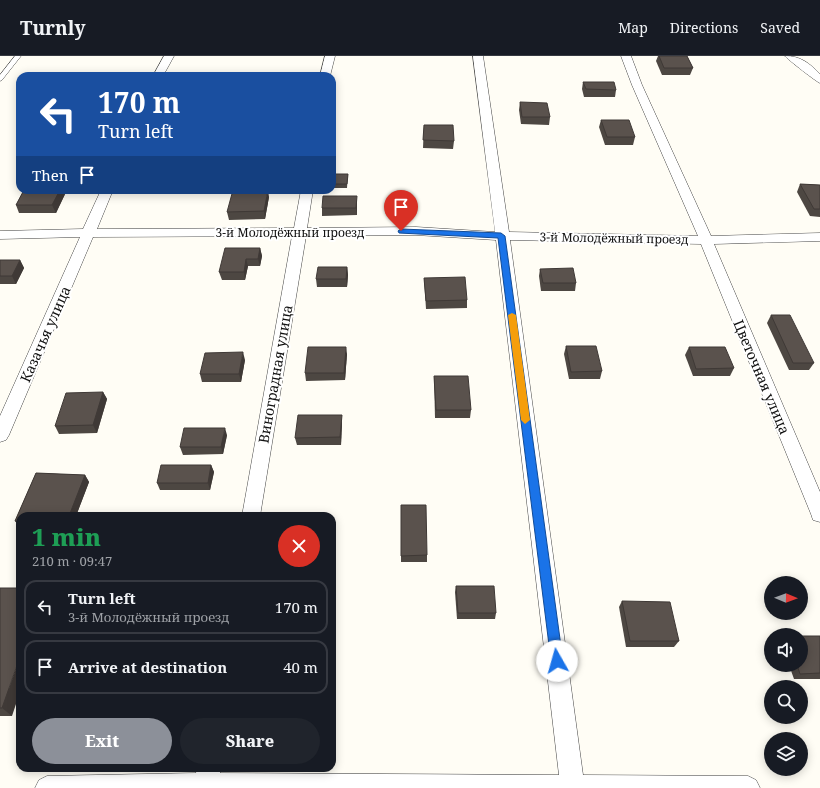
<!DOCTYPE html>
<html lang="en">
<head>
<meta charset="utf-8">
<style>
	:root { --surface:#171b24; --page:#20242c; --text:#f1f3f6; --muted:#9ea1a6; --line:#363941; --accent:#8c9099 }
	body { margin:0; font-family:"Noto Serif",serif; background:var(--page); color:var(--text); height:100vh; display:flex; flex-direction:column; font-size:15px; white-space:nowrap }
	* { box-sizing:border-box; margin:0 }
	p { font-size:13px; color:var(--muted) }
	.icon { flex:none; width:22px; height:22px; fill:none; stroke:currentColor; stroke-width:2; stroke-linecap:round; stroke-linejoin:round }
	.map { position:relative; flex:1; overflow:hidden }
	.sheet { position:absolute; left:16px; top:456px; width:320px; height:260px; display:flex; flex-direction:column; background:var(--surface); border-radius:12px; box-shadow:0 2px 10px #0003 }
	.sheet>* { flex:none }
	.banner { position:absolute; left:16px; top:16px; width:320px; height:122px; border-radius:12px; box-shadow:0 2px 10px #0003; background:#1a4fa0; color:#fff; overflow:hidden }
	.needle { width:26px; rotate:91deg }
	.tools { position:absolute; left:764px; top:520px; display:grid; gap:8px }
	.tools a { display:grid; place-items:center; width:44px; height:44px; border-radius:50%; background:var(--surface); box-shadow:0 2px 10px #0003; font-size:20px }
	.pin { position:absolute; display:grid; place-items:center; width:34px; height:34px; color:#fff; margin:-41px -17px; border-radius:50% 50% 50% 0; rotate:-45deg; box-shadow:0 0 4px #0007 }
	.pin .icon { rotate:45deg }
	.me { position:absolute; width:44px; margin:-22px; rotate:353deg; stroke-linejoin:round; filter:drop-shadow(0 0 3px #0008) }
	.turn { display:flex; align-items:center; gap:14px; height:84px; padding:0 16px; font-size:18px }
	.turn .icon { width:52px; height:52px; stroke-width:2.5 }
	.turn b { display:block; font-size:28px; line-height:34px }
	.then { display:flex; align-items:center; height:38px; padding:0 16px; background:#0003; gap:8px; font-size:15px }
	.round { display:grid; place-items:center; flex:none; width:42px; height:42px; border-radius:21px; background:var(--page) }
	.summary { display:flex; align-items:center; justify-content:space-between; height:68px; padding:0 16px }
	h1 { font-size:24px; font-weight:800; line-height:30px; color:#1e9e55 }
	.action { display:flex; gap:8px; margin-top:auto; padding:8px 16px }
	.action a { flex:1; height:46px; border-radius:24px; background:var(--accent); color:#fff; font-size:16px; font-weight:800; line-height:46px; text-align:center }
	.action a+a { background:var(--page); color:var(--text) }
	ul { padding:0; list-style:none }
	li { display:flex; align-items:center; gap:12px; height:54px; margin:0 8px 6px; padding:0 8px; border:2px solid var(--line); border-radius:12px }
	li div { flex:1 }
	li b { display:block; font-size:15px }
	li em { font-style:normal }
	header { display:flex; align-items:center; gap:24px; box-sizing:border-box; height:56px; padding:0 20px; background:var(--surface); border-bottom:1px solid var(--line) }
	header strong { font-size:19px }
	nav { display:flex; gap:22px; margin-inline-start:auto; font-size:14px }
	.map>svg:first-child { display:block }
	.lines { fill:none; stroke-linecap:round; stroke-linejoin:round }
	.lane-casing { stroke:#444; stroke-width:1 }
	.street-casing { stroke:#444; stroke-width:1 }
	.lane { fill:#fff; fill-rule:evenodd }
	.street { fill:#fff; fill-rule:evenodd }
	.wall { fill:#4d4742 }
	.shaded-wall { fill:#3f3936 }
	.building { fill:#5a524d; stroke:#3f3936 }
	.route { fill:#1a73e8; stroke:#114b97 }
	.slow { fill:#f59e0b }
	.labels { text-anchor:middle; dominant-baseline:central; stroke-width:4; stroke-linejoin:round; paint-order:stroke }
	.far-street-label { font-size:12px; fill:#111; stroke:#fff }
	.street-label { font-size:14px; fill:#111; stroke:#fff }
</style>
</head>
<body>
<header>
<strong>Turnly</strong>
<nav><a>Map</a><a>Directions</a><a>Saved</a></nav>
</header>
<div class="map">
<svg width="820" height="732" viewBox="0 0 820 732">
	<rect width="100%" height="100%" fill="#fffdf5"/>
	<g class="lines">
		<g class="lane-casing">
			<polygon id="lane" points="15,0 21,0 2,24 0,25 0,19"/>
		</g>
		<g class="street-casing">
			<g id="street">
				<polygon points="164,0 174,0 163,20 153,20"/>
				<polygon points="325,0 335,0 330,20 320,20"/>
				<polygon points="473,0 483,0 509,176 698,180 632,29 621,0 631,0 642,29 711,180 820,177 820,185 714,188 820,436 820,466 813,464 811,458 701,188 510,184 583,719 748,720 756,724 760,732 35,732 39,724 47,720 196,717 197,712 221,712 220,717 559,719 496,184 416,179 306,180 260,460 242,460 292,180 93,181 9,379 6,384 0,386 0,360 80,181 0,183 0,175 83,173 101,134 113,134 97,173 294,172 301,134 313,134 307,172 416,171 495,176"/>
				<path d="M785,0C801,0 809,7 820,18V27C818,27 787,3 785,0Z"/>
			</g>
		</g>
		<use href="#lane" class="lane"/>
		<use href="#street" class="street"/>
	</g>
	<g class="wall">
		<polygon points="658,0 687,0 693,12 690,19 662,19 656,5"/>
		<polygon points="583,26 616,34 615,41 584,41 582,33"/>
		<polygon points="520,46 550,61 549,69 521,68 519,54"/>
		<polygon points="601,64 635,81 633,89 605,89 599,71"/>
		<polygon points="424,69 454,85 453,93 423,92"/>
		<polygon points="332,118 348,118 347,132 332,132"/>
		<polygon points="800,128 820,129 820,161 810,160 797,136"/>
		<polygon points="24,134 65,134 66,136 56,157 19,157 16,149"/>
		<polygon points="269,141 265,163 229,164 227,156"/>
		<polygon points="357,147 357,159 322,160 322,152"/>
		<polygon points="260,192 262,200 260,210 248,210 245,224 222,224 219,216"/>
		<polygon points="0,204 20,204 24,212 16,228 0,228"/>
		<polygon points="347,211 348,219 347,231 317,231 316,223"/>
		<polygon points="540,213 576,227 575,235 541,235 539,220"/>
		<polygon points="424,222 467,244 467,252 426,253"/>
		<polygon points="771,259 814,307 809,314 789,314 767,267"/>
		<polygon points="566,290 602,315 600,323 569,323 564,298"/>
		<polygon points="689,291 734,312 730,320 693,320 685,299"/>
		<polygon points="347,298 345,324 306,325 305,317"/>
		<polygon points="245,304 241,326 202,326 200,318"/>
		<polygon points="434,320 471,354 470,362 435,362"/>
		<polygon points="103,336 107,343 97,377 59,378 55,370"/>
		<polygon points="342,366 341,389 297,389 295,382"/>
		<polygon points="227,379 223,398 183,399 180,391"/>
		<polygon points="211,409 214,416 210,434 160,434 157,427"/>
		<polygon points="36,417 85,419 89,426 76,460 20,460 20,471 15,465"/>
		<polygon points="401,449 427,499 427,506 401,506"/>
		<polygon points="456,530 496,557 495,563 457,563 455,536"/>
		<polygon points="0,532 12,660 0,660"/>
		<polygon points="622,545 679,585 674,591 626,591 619,551"/>
		<polygon points="820,580 820,623 794,623 789,609 801,609"/>
	</g>
	<g class="shaded-wall">
		<polygon points="60,134 65,134 66,136 56,157 52,149"/>
		<polygon points="268,134 269,141 265,163 264,155"/>
		<polygon points="357,140 357,159 356,152"/>
		<polygon points="260,192 262,200 260,210 258,203"/>
		<polygon points="246,203 248,210 245,224 244,216"/>
		<polygon points="20,204 24,212 16,228 12,220"/>
		<polygon points="347,211 348,219 347,231 346,223"/>
		<polygon points="346,291 347,298 345,324 344,317"/>
		<polygon points="243,296 245,304 241,326 239,318"/>
		<polygon points="103,336 107,343 97,377 93,369"/>
		<polygon points="342,359 342,366 341,389 340,381"/>
		<polygon points="225,372 227,379 223,398 221,391"/>
		<polygon points="211,409 214,416 210,434 208,427"/>
		<polygon points="85,419 89,426 76,460 69,460"/>
		<polygon points="20,601 20,636 12,660 2,652"/>
	</g>
	<g class="building">
		<polygon points="659,0 687,0 693,12 664,12"/>
		<polygon points="583,26 614,26 616,34 586,33"/>
		<polygon points="520,46 547,47 550,61 522,61"/>
		<polygon points="601,64 629,64 635,81 607,81"/>
		<polygon points="424,69 453,69 454,85 423,84"/>
		<polygon points="332,118 348,118 347,128 332,128"/>
		<polygon points="800,128 820,129 820,153 814,153"/>
		<polygon points="24,134 60,134 52,149 16,149"/>
		<polygon points="233,134 268,134 264,155 227,156"/>
		<polygon points="323,140 357,140 356,152 322,152"/>
		<polygon points="225,192 260,192 258,203 246,203 244,216 219,216"/>
		<polygon points="0,204 20,204 12,220 0,220"/>
		<polygon points="318,211 347,211 346,223 316,223"/>
		<polygon points="573,212 576,227 543,227 540,213"/>
		<polygon points="465,221 467,244 426,245 424,222"/>
		<polygon points="771,259 790,259 814,307 793,307"/>
		<polygon points="566,290 596,290 602,315 571,316"/>
		<polygon points="308,291 346,291 344,317 305,317"/>
		<polygon points="689,291 725,291 734,312 696,313"/>
		<polygon points="243,296 239,318 200,318 205,297"/>
		<polygon points="434,320 468,320 471,354 436,354"/>
		<polygon points="103,336 93,369 55,370 66,337"/>
		<polygon points="298,359 342,359 340,381 295,382"/>
		<polygon points="184,372 225,372 221,391 180,391"/>
		<polygon points="161,409 211,409 208,427 157,427"/>
		<polygon points="36,417 85,419 69,460 20,460 20,466 15,465"/>
		<polygon points="401,449 426,449 427,499 401,500"/>
		<polygon points="456,530 494,530 496,557 458,557"/>
		<polygon points="0,532 20,532 20,601 2,652 0,652"/>
		<polygon points="622,545 670,546 679,585 630,585"/>
		<polygon points="801,580 820,580 820,617 800,618 797,609 801,609"/>
	</g>
	<polygon class="route" points="401,173 501,177 505,180 563,605 561,609 557,611 553,609 551,605 498,182 399,177 398,175"/>
	<polygon class="slow" points="512,257 516,259 530,364 525,368 521,364 508,259"/>
	<g class="labels">
		<g class="far-street-label">
			<text x="290" y="176">3-й Молодёжный проезд</text>
			<text transform="translate(614 182) rotate(1)">3-й Молодёжный проезд</text>
		</g>
		<g class="street-label">
			<text transform="translate(45 278) rotate(-66)">Казачья улица</text>
			<text transform="translate(275 318) rotate(-80)">Виноградная улица</text>
			<text transform="translate(762 321) rotate(67)">Цветочная улица</text>
		</g>
	</g>
</svg>
<div class="tools">
<a><svg class="needle" viewBox="-14 -14 28 28"><path d="M0-13l5 13h-10z" fill="#e53935"/><path d="M0 13l5-13h-10z" fill="#9ea1a6"/></svg></a>
<a><svg class="icon" aria-label="sound" viewBox="0 0 24 24"><path d="M4 9h4l5-4v14l-5-4H4zM17 9q2 3 0 6"/></svg></a>
<a><svg class="icon" aria-label="search" viewBox="0 0 24 24"><circle cx="10" cy="10" r="6"/><path d="M15 15l6 6"/></svg></a>
<a><svg class="icon" aria-label="layers" viewBox="0 0 24 24"><path d="M12 4l9 5-9 5-9-5zM3 14l9 5 9-5"/></svg></a>
</div>
<div class="pin" style="left:401px;top:175px;background:#d93025"><svg class="icon" aria-label="arrive" viewBox="0 0 24 24"><path d="M6 21V4h12l-3 4 3 4H6"/></svg></div>
<svg class="me" style="left:557px;top:605px" viewBox="-20 -20 40 40"><circle r="19" fill="#fff"/><path d="M0-13L10 11 0 6-10 11z" fill="#1a73e8"/></svg>
<div class="banner">
<div class="turn"><svg class="icon" aria-label="left" viewBox="0 0 24 24"><path d="M17 20v-9H6M10 6l-5 5 5 5"/></svg><div><b>170 m</b>Turn left</div></div>
<div class="then">Then<svg class="icon" aria-label="arrive" viewBox="0 0 24 24"><path d="M6 21V4h12l-3 4 3 4H6"/></svg></div>
</div>
<section class="sheet">
<div class="summary"><div><h1>1 min</h1><p>210 m · 09:47</p></div><a class="round" style="background:#d93025;color:#fff"><svg class="icon" aria-label="close" viewBox="0 0 24 24"><path d="M6 6l12 12M18 6L6 18"/></svg></a></div>
<ul>
<li><svg class="icon" aria-label="left" viewBox="0 0 24 24"><path d="M17 20v-9H6M10 6l-5 5 5 5"/></svg><div><b>Turn left</b><p>3-й Молодёжный проезд</p></div><em>170 m</em></li>
<li><svg class="icon" aria-label="arrive" viewBox="0 0 24 24"><path d="M6 21V4h12l-3 4 3 4H6"/></svg><div><b>Arrive at destination</b></div><em>40 m</em></li>
</ul>
<div class="action"><a>Exit</a><a>Share</a></div>
</section>
</div>
</body>
</html>
